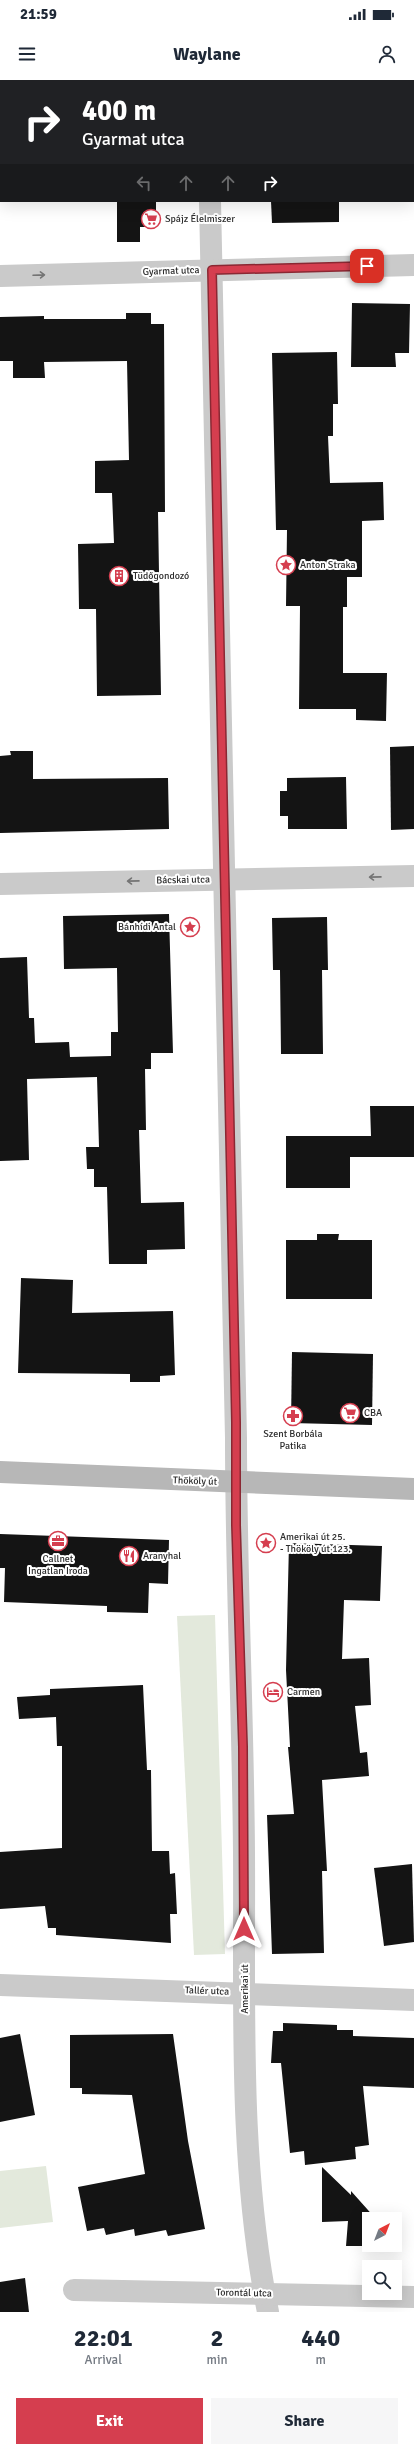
<!DOCTYPE html>
<html lang="en">
<head>
<meta charset="utf-8">
<style>
	:root { --surface:#fff; --page:#f6f6f7; --text:#1f2937; --muted:#747a83; --accent:#d53e4f }
	body { margin:0; font-family:Signika,sans-serif; background:var(--page); color:var(--text); height:100vh; display:flex; flex-direction:column; font-size:15px; white-space:nowrap }
	* { box-sizing:border-box; margin:0 }
	p { font-size:13px; color:var(--muted) }
	.icon { flex:none; width:22px; height:22px; fill:none; stroke:currentColor; stroke-width:2; stroke-linecap:round; stroke-linejoin:round }
	.map { position:relative; height:2232px; overflow:hidden }
	.sheet { display:flex; flex-direction:column; background:var(--surface); flex:1 }
	.sheet>* { flex:none }
	.top-card { position:absolute; left:0px; top:0px; width:414px; height:122px; box-shadow:0 4px 16px #0002; background:#202124; color:#fff; overflow:hidden }
	.needle { width:26px; rotate:42deg }
	.fabs { position:absolute; left:362px; top:2132px; display:grid; gap:8px }
	.fabs a { display:grid; place-items:center; width:40px; height:40px; border-radius:0px; background:var(--surface); box-shadow:0 4px 16px #0002; font-size:20px }
	.pin { position:absolute; display:grid; place-items:center; width:34px; height:34px; color:#fff; margin:-17px; border-radius:8px; box-shadow:0 2px 6px #0006 }
	.me { position:absolute; width:44px; margin:-22px; rotate:0deg; stroke-linejoin:round; filter:drop-shadow(0 0 3px #0008) }
	.turn { display:flex; align-items:center; gap:14px; height:84px; padding:0 16px; font-size:18px }
	.turn .icon { width:52px; height:52px; stroke-width:2.5 }
	.turn b { display:block; font-size:28px; line-height:34px }
	.lanes { display:flex; align-items:center; height:38px; padding:0 16px; background:#0003; justify-content:center; gap:20px; direction:ltr }
	.lanes .off { opacity:.35 }
	.eta { display:flex; justify-content:space-evenly; align-items:center; height:68px; text-align:center }
	.eta b { font-size:24px; font-weight:700; line-height:28px }
	.primary-button { display:flex; gap:8px; margin-top:auto; padding:8px 16px }
	.primary-button a { flex:1; height:46px; border-radius:0px; background:var(--accent); color:#fff; font-size:16px; font-weight:700; line-height:46px; text-align:center }
	.primary-button a+a { background:var(--page); color:var(--text) }
	.status { display:flex; justify-content:space-between; align-items:center; height:28px; padding:0 20px; background:var(--surface); direction:ltr }
	.status svg { height:11px; fill:currentColor }
	header { display:flex; justify-content:space-between; align-items:center; height:52px; padding:0 16px; background:var(--surface); font-size:18px; font-weight:700 }
	.map>svg:first-child { display:block }
	.green { fill:#e3e9dc }
	.building { fill:#141414 }
	.lines { fill:none; stroke-linecap:round; stroke-linejoin:round }
	.minor { stroke:#cacaca; stroke-width:22 }
	.secondary { stroke:#b7b7b7; stroke-width:22 }
	.oneway { stroke:#747474 }
	.route-casing { stroke:#8a2833; stroke-width:10 }
	.route { stroke:#d53e4f; stroke-width:7 }
	.labels { text-anchor:middle; dominant-baseline:central; stroke-width:4; stroke-linejoin:round; paint-order:stroke }
	.poi-label { font-size:10px; fill:#2d2d2d; stroke:#fff; text-anchor:start }
	.street-label { font-size:10px; fill:#2d2d2d; stroke:#fff }
</style>
</head>
<body>
<div class="status"><b>21:59</b><svg viewBox="0 0 49 12"><path d="M0 12V9h3v3zM5 12V6h3v6zM10 12V3h3v9zM15 12V0h3v12zM26 1h20v11H26zM47 4h2v5h-2z"/></svg></div>
<header><svg class="icon" aria-label="menu" viewBox="0 0 24 24"><path d="M4 6h16M4 12h16M4 18h16"/></svg>Waylane<svg class="icon" aria-label="person" viewBox="0 0 24 24"><circle cx="12" cy="8" r="4"/><path d="M4 21q1-7 8-7t8 7"/></svg></header>
<div class="map">
<svg width="414" height="2232" viewBox="0 0 414 2232">
	<rect width="100%" height="100%" fill="#fff"/>
	<g class="green">
		<polygon points="215,1535 225,1874 194,1875 177,1536"/>
		<polygon points="46,2086 53,2142 0,2148 0,2091"/>
	</g>
	<g class="building">
		<polygon points="117,121 156,121 156,147 140,147 140,162 117,162"/>
		<polygon points="271,121 339,121 339,142 272,143"/>
		<polygon points="352,223 410,224 409,273 395,273 396,287 351,287"/>
		<polygon points="126,233 151,233 151,244 164,244 165,432 158,432 161,615 97,616 96,529 79,529 78,464 114,463 112,413 95,413 95,381 129,380 127,281 44,282 45,298 13,298 13,281 0,281 0,237 44,236 44,239 126,239"/>
		<polygon points="337,272 338,324 333,324 333,356 328,356 330,403 383,402 384,440 362,441 362,497 347,497 347,527 343,527 343,593 387,593 386,641 356,640 356,629 299,629 300,526 286,526 287,450 276,450 272,273"/>
		<polygon points="414,666 414,749 391,750 390,667"/>
		<polygon points="10,671 33,671 33,699 168,698 169,749 0,753 0,676 11,675"/>
		<polygon points="346,697 347,749 288,749 288,736 280,736 280,711 287,711 287,698"/>
		<polygon points="169,834 173,973 151,973 151,989 145,989 146,1050 139,1050 141,1123 184,1122 185,1169 147,1170 147,1184 109,1184 107,1107 94,1107 94,1089 87,1089 86,1067 99,1067 97,997 27,999 29,1080 0,1081 0,878 27,877 29,938 34,938 35,963 69,962 70,977 111,976 111,952 118,952 117,888 64,889 63,836"/>
		<polygon points="327,837 328,890 322,890 323,974 281,974 280,890 273,890 272,838"/>
		<polygon points="370,1026 414,1026 414,1077 350,1077 350,1108 286,1108 286,1056 371,1056"/>
		<polygon points="317,1154 339,1154 338,1160 372,1160 372,1219 286,1219 286,1160 317,1160"/>
		<polygon points="21,1198 73,1200 72,1233 173,1231 175,1295 160,1296 160,1302 130,1302 130,1294 18,1293"/>
		<polygon points="292,1272 373,1274 372,1345 291,1343"/>
		<polygon points="0,1454 169,1460 168,1504 149,1503 148,1533 107,1532 107,1526 4,1522 5,1488 0,1488"/>
		<polygon points="289,1463 382,1466 380,1521 344,1520 342,1579 369,1578 371,1625 355,1626 360,1673 367,1672 369,1696 322,1700 327,1791 322,1791 324,1873 272,1874 267,1735 294,1734 288,1667 290,1667 286,1590"/>
		<polygon points="143,1605 147,1690 151,1690 152,1771 169,1771 170,1794 175,1793 177,1834 170,1834 171,1863 56,1855 56,1848 48,1848 45,1826 0,1829 0,1772 62,1768 62,1666 57,1666 56,1637 19,1639 17,1617 50,1615 50,1609"/>
		<polygon points="412,1784 414,1862 384,1866 374,1788"/>
		<polygon points="283,1943 337,1945 337,1950 353,1950 353,1956 414,1958 414,2008 363,2006 369,2065 355,2067 356,2079 305,2085 304,2071 290,2073 281,1983 271,1983 273,1951 283,1951"/>
		<polygon points="20,1954 35,2035 0,2042 0,1958"/>
		<polygon points="173,1954 188,2061 205,2149 168,2156 166,2150 135,2156 134,2149 106,2155 104,2148 87,2151 78,2107 145,2094 132,2015 82,2014 82,2008 70,2008 70,1955"/>
		<polygon points="322,2087 351,2115 351,2111 376,2139 369,2139 369,2165 372,2166 346,2166 348,2141 322,2142"/>
		<polygon points="25,2198 29,2232 0,2232 0,2202"/>
	</g>
	<g class="lines">
		<g class="minor">
			<polyline points="208,0 208,1"/>
			<path d="M210,121L236,1358C236,1496 243,1634 244,1772C245,1925 238,2081 268,2232"/>
			<polyline points="0,196 414,185"/>
			<polyline points="0,804 414,796"/>
			<polyline points="0,1905 414,1920"/>
			<polyline points="74,2210 414,2217"/>
		</g>
		<polyline class="secondary" points="0,1392 414,1409"/>
	</g>
	<defs><path id="oneway-shaft" d="M-6 0H5M1.5-3L5.5 0L1.5 3" fill="none" stroke-width="1.6" stroke-linecap="round" stroke-linejoin="round"/></defs>
	<g class="oneway">
		<use href="#oneway-shaft" transform="translate(39 195) rotate(-2)"/>
		<use href="#oneway-shaft" transform="translate(375 797) rotate(179)"/>
		<use href="#oneway-shaft" transform="translate(133 801) rotate(179)"/>
	</g>
	<g class="lines">
		<g class="route-casing">
			<polyline id="route" points="244,1849 243,1667 236,1445 236,1342 212,190 367,186"/>
		</g>
		<use href="#route" class="route"/>
	</g>
	<defs>
		<g id="supermarket-ring" transform="scale(1)"><circle r="9.5" fill="#fff" stroke="#d53e4f" stroke-width="1.5"/><path d="M-6-5.5h2.5l.6 2H6L4.5 2H-2.5L-4.4-4H-6ZM-1.5 3.2a1.3 1.3 0 1 0 .1 0ZM3 3.2a1.3 1.3 0 1 0 .1 0Z" fill="#d53e4f"/></g>
		<g id="sight-ring" transform="scale(1)"><circle r="9.5" fill="#fff" stroke="#d53e4f" stroke-width="1.5"/><path d="M0-6L1.8-2.2L6-1.7L2.9 1.2L3.7 5.4L0 3.3L-3.7 5.4L-2.9 1.2L-6-1.7L-1.8-2.2Z" fill="#d53e4f"/></g>
		<g id="building-ring" transform="scale(1)"><circle r="9.5" fill="#fff" stroke="#d53e4f" stroke-width="1.5"/><path d="M-4-6H4V6H1V3H-1V6H-4ZM-2.5-4.3h1.7v1.8h-1.7ZM.8-4.3h1.7v1.8H.8ZM-2.5-1h1.7V.8h-1.7ZM.8-1h1.7V.8H.8Z" fill="#d53e4f"/></g>
		<g id="pharmacy-ring" transform="scale(1)"><circle r="9.5" fill="#fff" stroke="#d53e4f" stroke-width="1.5"/><path d="M-2-6h4v4h4v4h-4v4h-4v-4h-4v-4h4Z" fill="#d53e4f"/></g>
		<g id="office-ring" transform="scale(1)"><circle r="9.5" fill="#fff" stroke="#d53e4f" stroke-width="1.5"/><path d="M-6-3h4V-5.5h4V-3h4V5H-6ZM-1-4.5V-3h2v-1.5ZM-6 0V1H6V0Z" fill="#d53e4f"/></g>
		<g id="restaurant-ring" transform="scale(1)"><circle r="9.5" fill="#fff" stroke="#d53e4f" stroke-width="1.5"/><path d="M-5-6h1v4h1v-4h1v4h1v-4h1v5L-1.5 .5V6h-2V.5L-5-1ZM5-6V6H3V1.5H1.5Q1.5-4 5-6Z" fill="#d53e4f"/></g>
		<g id="hotel-ring" transform="scale(1)"><circle r="9.5" fill="#fff" stroke="#d53e4f" stroke-width="1.5"/><path d="M-6-4.5h1.5V1H6V5H4.5V3h-9V5H-6ZM-4 0a1.8 1.8 0 1 1 3.6 0ZM.5 0V-2.5h3Q6-2.5 6 0Z" fill="#d53e4f"/></g>
	</defs>
	<g fill-rule="evenodd">
		<use href="#supermarket-ring" x="151" y="139"/>
		<use href="#sight-ring" x="286" y="485"/>
		<use href="#building-ring" x="119" y="496"/>
		<use href="#sight-ring" x="190" y="847"/>
		<use href="#supermarket-ring" x="350" y="1333"/>
		<use href="#pharmacy-ring" x="293" y="1336"/>
		<use href="#office-ring" x="58" y="1461"/>
		<use href="#sight-ring" x="266" y="1463"/>
		<use href="#restaurant-ring" x="129" y="1476"/>
		<use href="#hotel-ring" x="273" y="1612"/>
	</g>
	<g class="labels">
		<g class="poi-label">
			<text x="165" y="139">Spájz Élelmiszer</text>
			<text x="300" y="485">Anton Straka</text>
			<text x="133" y="496">Tüdőgondozó</text>
			<text x="176" y="847" text-anchor="end">Bánhídi Antal</text>
			<text x="364" y="1333">CBA</text>
			<text x="293" y="1354" text-anchor="middle">Szent Borbála<tspan x="293" dy="12">Patika</tspan></text>
			<text x="280" y="1457">Amerikai út 25.<tspan x="280" dy="12">- Thököly út 123.</tspan></text>
			<text x="143" y="1476">Aranyhal</text>
			<text x="58" y="1479" text-anchor="middle">Callnet<tspan x="58" dy="12">Ingatlan Iroda</tspan></text>
			<text x="287" y="1612">Carmen</text>
		</g>
		<g class="street-label">
			<text transform="translate(171 191) rotate(-2)">Gyarmat utca</text>
			<text transform="translate(183 800) rotate(-1)">Bácskai utca</text>
			<text transform="translate(195 1401) rotate(2)">Thököly út</text>
			<text transform="translate(245 1909) rotate(-90)">Amerikai út</text>
			<text transform="translate(207 1911) rotate(2)">Tallér utca</text>
			<text transform="translate(244 2213) rotate(1)">Torontál utca</text>
		</g>
	</g>
</svg>
<div class="fabs">
<a><svg class="needle" viewBox="-14 -14 28 28"><path d="M0-13l5 13h-10z" fill="#e53935"/><path d="M0 13l5-13h-10z" fill="#747a83"/></svg></a>
<a><svg class="icon" aria-label="search" viewBox="0 0 24 24"><circle cx="10" cy="10" r="6"/><path d="M15 15l6 6"/></svg></a>
</div>
<div class="pin" style="left:367px;top:186px;background:#d93025"><svg class="icon" aria-label="arrive" viewBox="0 0 24 24"><path d="M6 21V4h12l-3 4 3 4H6"/></svg></div>
<svg class="me" style="left:244px;top:1849px" viewBox="-20 -20 40 40"><path d="M0-17L14 15 0 8-14 15z" fill="#d53e4f" stroke="#fff" stroke-width="4"/></svg>
<div class="top-card">
<div class="turn"><svg class="icon" aria-label="right" viewBox="0 0 24 24"><path d="M7 20v-9h11M14 6l5 5-5 5"/></svg><div><b>400 m</b>Gyarmat utca</div></div>
<div class="lanes"><svg class="icon off" aria-label="left" viewBox="0 0 24 24"><path d="M17 20v-9H6M10 6l-5 5 5 5"/></svg><svg class="icon off" aria-label="ahead" viewBox="0 0 24 24"><path d="M12 20V5M6 11l6-6 6 6"/></svg><svg class="icon off" aria-label="ahead" viewBox="0 0 24 24"><path d="M12 20V5M6 11l6-6 6 6"/></svg><svg class="icon" aria-label="right" viewBox="0 0 24 24"><path d="M7 20v-9h11M14 6l5 5-5 5"/></svg></div>
</div>
</div>
<section class="sheet">
<div class="eta">
<div><b>22:01</b><p>Arrival</p></div>
<div><b>2</b><p>min</p></div>
<div><b>440</b><p>m</p></div>
</div>
<div class="primary-button"><a>Exit</a><a>Share</a></div>
</section>
</body>
</html>
